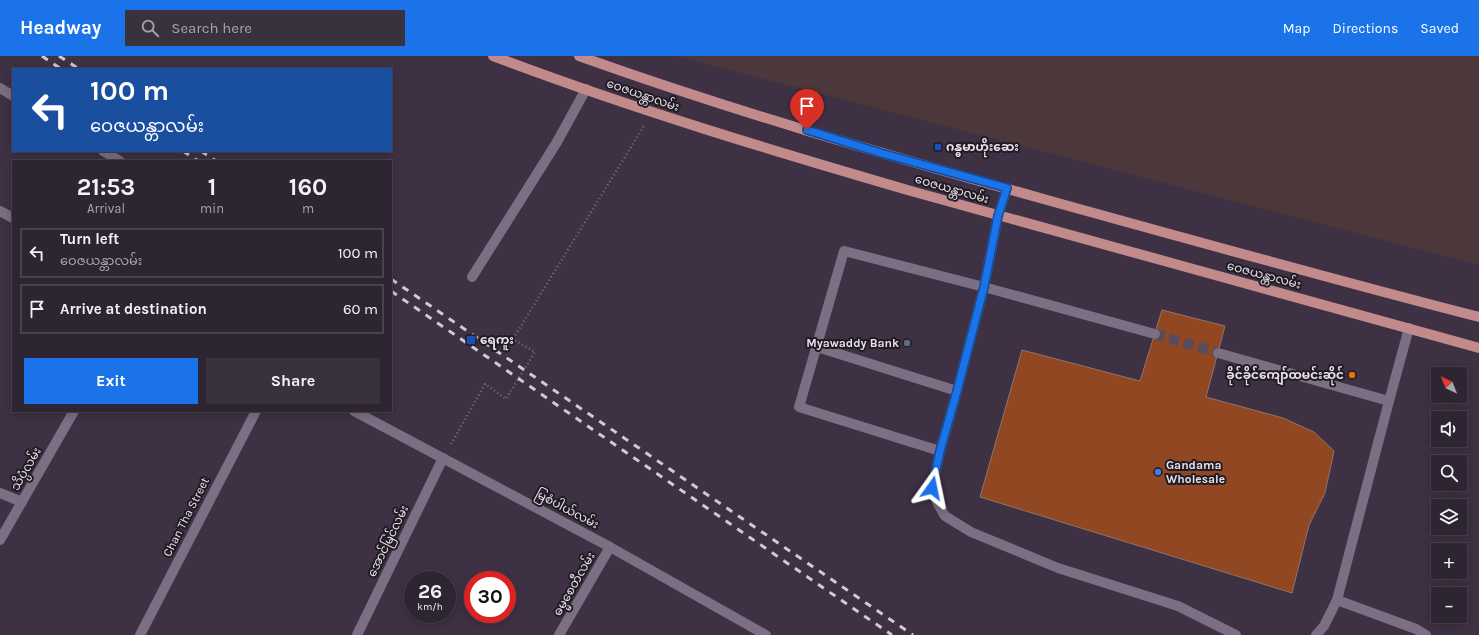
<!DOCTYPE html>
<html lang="en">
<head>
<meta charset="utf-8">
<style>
	:root { --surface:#2e2532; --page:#3a313e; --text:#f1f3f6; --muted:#a7a5ac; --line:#49424d; --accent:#1a73e8 }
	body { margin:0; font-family:Karla,"Noto Sans Myanmar",sans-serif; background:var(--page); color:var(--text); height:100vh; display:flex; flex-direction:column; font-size:15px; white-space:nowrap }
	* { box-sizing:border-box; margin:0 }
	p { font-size:13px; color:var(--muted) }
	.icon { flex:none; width:22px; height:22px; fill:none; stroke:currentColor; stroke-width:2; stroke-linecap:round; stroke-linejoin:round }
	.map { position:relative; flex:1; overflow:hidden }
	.side { position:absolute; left:12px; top:104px; width:380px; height:252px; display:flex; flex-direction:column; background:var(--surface); border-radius:0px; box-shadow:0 2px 10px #0003,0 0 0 1px var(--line) }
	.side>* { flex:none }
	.guide { position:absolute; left:12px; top:12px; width:380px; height:84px; border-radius:0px; box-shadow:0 2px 10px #0003,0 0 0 1px var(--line); background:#1a4fa0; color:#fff; overflow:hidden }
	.needle { width:26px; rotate:317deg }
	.tools { position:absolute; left:1431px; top:311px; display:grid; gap:8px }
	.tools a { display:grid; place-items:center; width:36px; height:36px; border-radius:0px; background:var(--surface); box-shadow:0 2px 10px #0003,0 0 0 1px var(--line); font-size:20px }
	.speed { position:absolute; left:404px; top:515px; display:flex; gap:8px; font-size:20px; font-weight:700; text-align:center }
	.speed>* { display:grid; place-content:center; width:52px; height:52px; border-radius:50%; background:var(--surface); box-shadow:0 2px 10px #0003,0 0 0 1px var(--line); line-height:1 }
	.speed small { font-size:10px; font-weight:400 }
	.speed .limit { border:6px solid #d22; background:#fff; color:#111 }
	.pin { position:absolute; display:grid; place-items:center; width:34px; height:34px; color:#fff; margin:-41px -17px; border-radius:50% 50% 50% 0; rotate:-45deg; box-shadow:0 0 4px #0007 }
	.pin .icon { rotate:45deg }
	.me { position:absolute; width:44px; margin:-22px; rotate:12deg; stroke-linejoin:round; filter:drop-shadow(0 0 3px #0008) }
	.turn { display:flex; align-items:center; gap:14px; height:84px; padding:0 12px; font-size:18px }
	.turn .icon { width:52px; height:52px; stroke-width:2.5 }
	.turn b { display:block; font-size:28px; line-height:34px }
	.eta { display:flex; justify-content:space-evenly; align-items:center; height:68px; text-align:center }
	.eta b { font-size:24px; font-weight:700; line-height:28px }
	.cta { display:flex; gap:8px; margin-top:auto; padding:8px 12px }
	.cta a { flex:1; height:46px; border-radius:0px; background:var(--accent); color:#fff; font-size:16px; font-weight:700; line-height:46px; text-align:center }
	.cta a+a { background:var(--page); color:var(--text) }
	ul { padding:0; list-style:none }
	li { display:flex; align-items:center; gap:12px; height:50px; margin:0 8px 6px; padding:0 4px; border:2px solid var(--line); border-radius:0px }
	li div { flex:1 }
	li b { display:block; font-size:15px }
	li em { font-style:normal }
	header { display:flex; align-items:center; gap:24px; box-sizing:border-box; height:56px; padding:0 20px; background:var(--accent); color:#fff }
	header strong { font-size:19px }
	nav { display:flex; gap:22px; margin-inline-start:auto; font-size:14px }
	.search { width:280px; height:36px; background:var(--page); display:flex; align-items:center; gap:10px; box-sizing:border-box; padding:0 14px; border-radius:0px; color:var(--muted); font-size:15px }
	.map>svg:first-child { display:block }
	.industrial { fill:#4c383b }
	.building { fill:#914822; stroke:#8f756a }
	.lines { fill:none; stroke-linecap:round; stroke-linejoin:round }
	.minor-tunnel { stroke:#574b5c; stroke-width:10; stroke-dasharray:10 5; stroke-linecap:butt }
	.path { stroke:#796e7e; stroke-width:2.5; stroke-dasharray:1 3; stroke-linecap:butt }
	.minor { stroke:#7c6e83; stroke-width:10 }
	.major { stroke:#c38a8c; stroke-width:10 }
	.rail { stroke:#d1c9d6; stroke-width:3; stroke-dasharray:7 7; stroke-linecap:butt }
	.route-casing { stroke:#114b97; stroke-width:10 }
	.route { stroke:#1a73e8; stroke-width:7 }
	.transit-dot { fill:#1a4fb4; stroke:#211b24; stroke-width:1.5 }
	.service-dot { fill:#5c6f8a; stroke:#211b24; stroke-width:1.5 }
	.food-dot { fill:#e8710a; stroke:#211b24; stroke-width:1.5 }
	.shop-dot { fill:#3f7fe0; stroke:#211b24; stroke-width:1.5 }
	.labels { text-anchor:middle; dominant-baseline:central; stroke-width:4; stroke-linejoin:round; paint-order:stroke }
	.street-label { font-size:12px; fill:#e8e1ed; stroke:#211b24 }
	.poi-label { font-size:12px; font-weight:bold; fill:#e8e1ed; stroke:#211b24; text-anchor:start }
</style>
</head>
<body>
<header>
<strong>Headway</strong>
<div class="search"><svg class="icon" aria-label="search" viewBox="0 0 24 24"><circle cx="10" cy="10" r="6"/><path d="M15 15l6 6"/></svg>Search here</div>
<nav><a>Map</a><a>Directions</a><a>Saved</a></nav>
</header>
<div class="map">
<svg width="1479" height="579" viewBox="0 0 1479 579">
	<rect width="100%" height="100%" fill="#3d3143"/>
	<polygon class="industrial" points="676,0 1479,0 1479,209"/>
	<polygon class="building" points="1162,254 1225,270 1206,341 1283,362 1314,376 1334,395 1325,437 1309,469 1292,537 980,441 1022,294 1140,325"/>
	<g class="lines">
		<polyline class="minor-tunnel" points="1155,278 1218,297"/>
		<polyline class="path" points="451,388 485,328 506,343 535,296 513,283 644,70"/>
		<g class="minor">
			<polyline points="0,32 13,40"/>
			<polyline points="103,95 120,105"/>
			<polyline points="1007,132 998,160 984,231 957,335 940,395 932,432 938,448 945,460 971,476 1058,512 1178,550 1236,579"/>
			<polyline points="0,155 13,162"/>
			<polyline points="472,221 557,86 586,33"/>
			<polyline points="817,291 957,335"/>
			<polyline points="1218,297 1389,345"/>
			<polyline points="354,355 610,491 766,579"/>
			<polyline points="940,395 799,351 844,195 984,231 1155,278"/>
			<polyline points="0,437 22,446"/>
			<polyline points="0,484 74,355"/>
			<polyline points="1337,544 1416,573 1426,579"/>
			<polyline points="140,579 256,355"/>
			<polyline points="357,579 443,402"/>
			<polyline points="559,579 610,491"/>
			<polyline points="1316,579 1324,570 1337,544 1389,345 1409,272"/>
		</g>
		<g class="major">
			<path d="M493,0C630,52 770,94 911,135C1100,189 1290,238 1479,292"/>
			<path d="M579,0C733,55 890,100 1047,144C1191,184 1335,224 1479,261"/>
		</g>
		<g class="rail">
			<polyline points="42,0 61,13"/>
			<polyline points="59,0 79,13"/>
			<polyline points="183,95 198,105"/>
			<polyline points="201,95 216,105"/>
			<polyline points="391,223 913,579"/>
			<polyline points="391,235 892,579"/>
		</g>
	</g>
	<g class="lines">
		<g class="route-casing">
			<polyline id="route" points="807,74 881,97 1007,132 998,160 984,231 957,335 940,395 932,432"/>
		</g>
		<use href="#route" class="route"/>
	</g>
	<g class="transit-dot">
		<rect x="934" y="87" width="8" height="8" rx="2"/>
		<rect x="466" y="279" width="10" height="10" rx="2"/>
	</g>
	<circle class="service-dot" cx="907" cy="287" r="4"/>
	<circle class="food-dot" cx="1352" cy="319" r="4"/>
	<circle class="shop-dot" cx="1158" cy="416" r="4"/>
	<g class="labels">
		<g class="street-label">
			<text transform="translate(643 39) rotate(19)">ဝေဇယန္တာလမ်း</text>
			<text transform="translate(952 133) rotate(16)">ဝေဇယန္တာလမ်း</text>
			<text transform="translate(1264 219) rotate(15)">ဝေဇယန္တာလမ်း</text>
			<text transform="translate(26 413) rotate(-60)">သိပ္ပံလမ်း</text>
			<text transform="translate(567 453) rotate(28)">မြစံပါယ်လမ်း</text>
			<text transform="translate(186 461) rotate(-63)">Chan Tha Street</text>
			<text transform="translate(388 485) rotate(-64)">အောင်မြင်လမ်း</text>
			<text transform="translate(574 528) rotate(-60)">ဓမ္မစေတီလမ်း</text>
		</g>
		<g class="poi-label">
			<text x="946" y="91">ဂန္ဓမာဟိုးဆေး</text>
			<text x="480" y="284">ရေကူး</text>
			<text x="899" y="287" text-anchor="end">Myawaddy Bank</text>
			<text x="1344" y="319" text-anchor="end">ခိုင်ခိုင်ကျော်ထမင်းဆိုင်</text>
			<text x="1166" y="409">Gandama<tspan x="1166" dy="14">Wholesale</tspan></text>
		</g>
	</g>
</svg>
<div class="tools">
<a><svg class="needle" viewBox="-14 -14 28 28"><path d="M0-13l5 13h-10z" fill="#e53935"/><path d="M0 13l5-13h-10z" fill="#a7a5ac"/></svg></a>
<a><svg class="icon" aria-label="sound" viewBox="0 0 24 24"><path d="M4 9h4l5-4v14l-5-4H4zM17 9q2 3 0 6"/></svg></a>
<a><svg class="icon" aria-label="search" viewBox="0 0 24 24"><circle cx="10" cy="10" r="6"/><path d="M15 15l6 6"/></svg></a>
<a><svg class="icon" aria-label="layers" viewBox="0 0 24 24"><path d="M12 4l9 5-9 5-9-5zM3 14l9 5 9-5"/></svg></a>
<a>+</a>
<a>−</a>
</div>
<div class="speed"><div>26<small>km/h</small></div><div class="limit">30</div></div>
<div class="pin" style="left:807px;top:74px;background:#d93025"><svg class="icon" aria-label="arrive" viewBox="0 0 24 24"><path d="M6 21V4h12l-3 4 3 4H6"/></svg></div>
<svg class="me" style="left:932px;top:432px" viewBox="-20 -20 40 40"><path d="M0-17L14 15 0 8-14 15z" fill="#1a73e8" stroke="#fff" stroke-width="4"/></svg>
<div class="guide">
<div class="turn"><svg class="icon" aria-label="left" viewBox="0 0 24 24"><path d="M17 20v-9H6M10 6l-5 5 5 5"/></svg><div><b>100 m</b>ဝေဇယန္တာလမ်း</div></div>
</div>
<section class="side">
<div class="eta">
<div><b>21:53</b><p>Arrival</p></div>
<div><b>1</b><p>min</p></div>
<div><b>160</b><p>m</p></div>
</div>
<ul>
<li><svg class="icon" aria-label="left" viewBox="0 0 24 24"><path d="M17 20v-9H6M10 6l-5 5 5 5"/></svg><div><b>Turn left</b><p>ဝေဇယန္တာလမ်း</p></div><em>100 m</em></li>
<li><svg class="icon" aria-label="arrive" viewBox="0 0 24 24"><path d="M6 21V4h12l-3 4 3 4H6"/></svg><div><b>Arrive at destination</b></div><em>60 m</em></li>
</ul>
<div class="cta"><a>Exit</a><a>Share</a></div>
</section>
</div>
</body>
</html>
